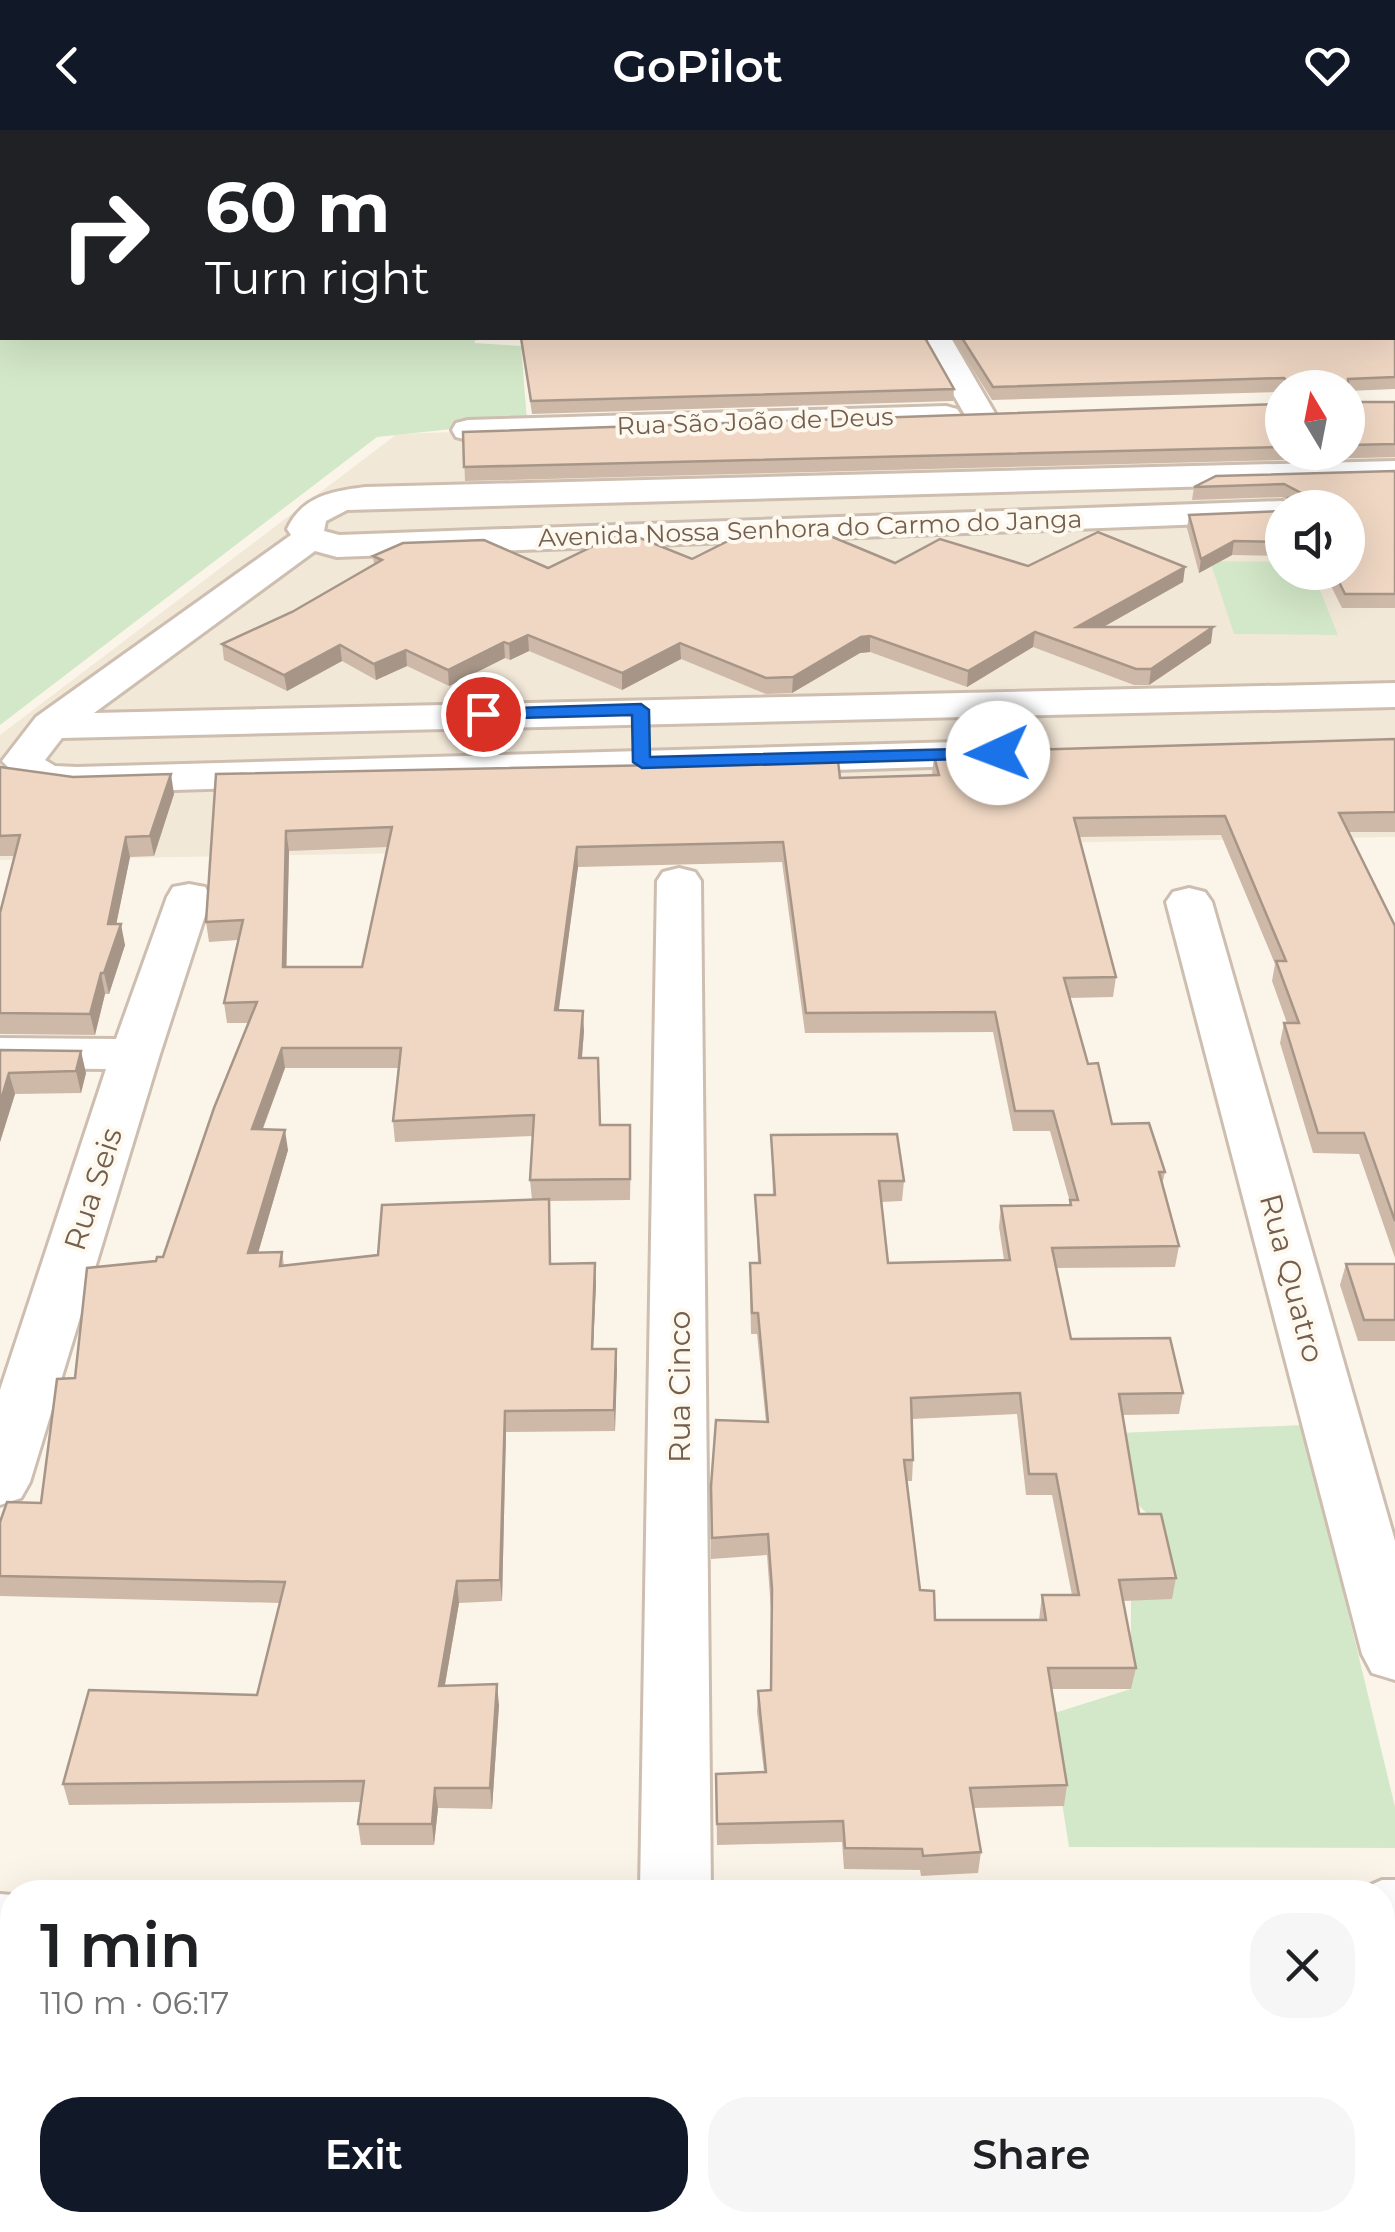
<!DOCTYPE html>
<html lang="en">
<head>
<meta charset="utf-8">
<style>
	:root { --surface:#fff; --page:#f6f6f6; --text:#202124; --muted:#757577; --accent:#111827 }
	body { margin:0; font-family:Montserrat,sans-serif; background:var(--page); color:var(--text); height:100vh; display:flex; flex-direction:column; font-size:38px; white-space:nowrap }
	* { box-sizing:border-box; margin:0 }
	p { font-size:32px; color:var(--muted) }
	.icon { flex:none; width:55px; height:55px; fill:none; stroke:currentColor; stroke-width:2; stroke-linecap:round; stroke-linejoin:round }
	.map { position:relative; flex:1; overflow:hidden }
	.details { position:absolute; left:0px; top:1750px; width:1395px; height:352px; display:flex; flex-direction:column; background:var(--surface); border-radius:40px 40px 0 0; box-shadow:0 10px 40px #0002 }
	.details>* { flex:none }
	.top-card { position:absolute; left:0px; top:0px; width:1395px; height:210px; box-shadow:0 10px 40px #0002; background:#202124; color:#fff; overflow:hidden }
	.needle { width:65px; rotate:350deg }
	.fabs { position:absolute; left:1265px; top:240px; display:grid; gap:20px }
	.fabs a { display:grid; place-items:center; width:100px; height:100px; border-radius:50%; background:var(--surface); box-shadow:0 10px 40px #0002; font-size:50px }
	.pin { position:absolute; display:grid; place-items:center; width:85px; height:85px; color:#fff; margin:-42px; border:5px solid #fff; border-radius:50%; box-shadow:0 2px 10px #0007 }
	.me { position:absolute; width:110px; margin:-55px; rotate:268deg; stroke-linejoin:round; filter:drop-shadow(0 0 8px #0008) }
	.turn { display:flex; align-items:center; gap:35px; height:210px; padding:0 40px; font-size:45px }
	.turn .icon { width:130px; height:130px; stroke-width:2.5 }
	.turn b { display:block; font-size:70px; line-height:85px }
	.round { display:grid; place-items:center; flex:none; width:105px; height:105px; border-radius:40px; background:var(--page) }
	.overview { display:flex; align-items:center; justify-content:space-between; height:170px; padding:0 40px }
	h1 { font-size:60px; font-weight:600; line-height:75px }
	.action { display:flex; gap:20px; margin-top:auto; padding:20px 40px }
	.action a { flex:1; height:115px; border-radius:40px; background:var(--accent); color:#fff; font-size:40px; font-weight:600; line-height:115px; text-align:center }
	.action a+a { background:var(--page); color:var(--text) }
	header { display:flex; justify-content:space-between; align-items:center; height:130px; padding:0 40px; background:var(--accent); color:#fff; font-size:45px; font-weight:600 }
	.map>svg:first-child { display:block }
	.residential { fill:#f2e8d8; fill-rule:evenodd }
	.green { fill:#d3e8c8 }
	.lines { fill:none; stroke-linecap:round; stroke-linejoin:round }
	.river { fill:#bfdce4; fill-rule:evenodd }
	.street-casing { stroke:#cdbeb0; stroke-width:6 }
	.street { fill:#fff; fill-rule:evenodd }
	.wall { fill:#ceb9a8; fill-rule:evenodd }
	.shaded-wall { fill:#a79688 }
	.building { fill:#efd7c3; stroke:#a79688; stroke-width:2.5; fill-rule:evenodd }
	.route { fill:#1a73e8; stroke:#114b97; stroke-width:2.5 }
	.labels { text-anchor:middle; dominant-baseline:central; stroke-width:8; stroke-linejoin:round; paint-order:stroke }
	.far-street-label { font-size:25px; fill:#745e4e; stroke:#fef9ef }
	.street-label { font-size:30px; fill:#745e4e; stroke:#fef9ef }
</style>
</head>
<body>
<header><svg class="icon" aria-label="back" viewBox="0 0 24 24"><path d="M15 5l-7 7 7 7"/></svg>GoPilot<svg class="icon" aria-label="heart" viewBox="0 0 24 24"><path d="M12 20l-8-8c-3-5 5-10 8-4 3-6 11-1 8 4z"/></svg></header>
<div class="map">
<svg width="1395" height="2102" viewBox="0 0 1395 2102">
	<rect width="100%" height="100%" fill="#fbf5e9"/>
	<path class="residential" d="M1395,271V707L0,730V605L397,304L1282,274V322H1348V272ZM1282,378H1348V442H1282Z"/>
	<g class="green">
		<polygon points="0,0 706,0 2,2 2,208 477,208 474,213 521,216 527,291 377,307 0,595"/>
		<polygon points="1210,431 1282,432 1282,442 1313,443 1338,505 1234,504"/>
		<polygon points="1303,1295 1395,1677 1395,1718 1069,1717 1048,1585 1131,1559 1131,1470 1172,1468 1157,1393 1129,1366 1119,1303"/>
	</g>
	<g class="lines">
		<polygon class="river" points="2,130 2,162 0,163 0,131"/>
		<g class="street-casing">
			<g id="street">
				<rect x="1392" y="84" width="3" height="16"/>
				<rect x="1392" y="156" width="3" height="18"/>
				<polygon points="921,208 951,208 996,285 991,292 969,292"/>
				<polygon points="946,276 957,279 962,286 957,293 468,310 456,307 452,300 456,293 468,290"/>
				<path d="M1395,331V351L347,380L326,391L324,401L339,405L1282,371L1297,378H1282V391L337,427L315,421L94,583L1395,553V577L62,608L45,630L55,636L77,637L1029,610L1044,613L1050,622L1044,631L1029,634L77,663L25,654L2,631L36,587L291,405L287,399C302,366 333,361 366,357Z"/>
				<polygon points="679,738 695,742 701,751 711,1762 640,1762 657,751 663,742"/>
				<polygon points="189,754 205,757 211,767 160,924 30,1352 21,1368 0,1375 0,1260 106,939 0,938 0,908 116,909 167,767 173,757"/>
				<polygon points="1189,758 1205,762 1212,772 1395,1411 1395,1550 1372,1543 1362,1524 1166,772 1173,762"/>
				<polygon points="1382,1750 1395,1750 1395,1814 1382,1814 1382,1762 1355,1762"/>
				<polygon points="0,1764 12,1765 12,1830 0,1830"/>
				<rect x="631" y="2090" width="80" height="12"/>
			</g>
		</g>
		<use href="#street" class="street"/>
	</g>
	<g class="wall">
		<polygon points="1395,170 1395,259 1348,261 1348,272 1395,272 1395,327 465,351 463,302 1282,274 1282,322 1348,322 1348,258 1282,258 1282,262 992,270 953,208 1392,208"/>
		<polygon points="521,208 954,259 953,271 532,284"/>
		<polygon points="1395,341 1395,478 1342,478 1324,442 1348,442 1288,370 1282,367 1192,370 1194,357"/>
		<polygon points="1282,381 1282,426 1232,425 1199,443 1187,398 1189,385"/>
		<polygon points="373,426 548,438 692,429 1028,436 1185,437 1183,452 1103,497 1211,513 1149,555 1134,555 1033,517 967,557 870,522 860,523 792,563 766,564 681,529 622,560 529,521 510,530 505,528 449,556 407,536 376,550 342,531 287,561 224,530 222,514 292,482 374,434"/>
		<path d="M1395,609V702H1348L1395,796V1128L1359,1024L1313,1023L1280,913L1284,893H1287L1272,851L1275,834L1221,705L1079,707L1116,847L1113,867L1069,868L1088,934L1112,994L1165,1042L1162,1055L1179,1116L1175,1137L1056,1138L1071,1209L1183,1263L1179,1284L1123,1285L1139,1384L1176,1448L1172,1469L1123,1471L1136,1538L1131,1559H1051L1067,1655L1064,1676L974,1678L981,1722L978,1743L921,1746L920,1740L844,1739L842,1712L717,1715L716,1644L764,1642L757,1582L758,1561L770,1560L771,1480L767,1425L711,1429V1377L766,1292L757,1204H751L750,1154V1133H758L755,1065H773L771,1005L904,1051L902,1071L881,1072L888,1133L1004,1130L999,1097L1001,1076L1069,1075L1070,1072L1050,1001H1013L993,902L805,903L782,732L578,737L558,880L584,901L582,928L600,995L631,1015L630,1070L549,1071L551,1134L595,1133L596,1154L593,1219H616L615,1301L506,1302L502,1471L459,1473L445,1555L499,1575L492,1679L438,1678L434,1715H361L358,1694L361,1672L69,1675L63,1654L257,1565L280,1473L0,1466V1392L41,1373L75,1248L156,1131L163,1127L249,893H227L224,873L238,810L209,812L206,792L216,644L760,633L840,648L932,645L934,626H956L957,622ZM388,717L362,837H286L289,721ZM285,938H398L393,991L395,1012L533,1006L530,1050L532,1070L378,1125L284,1135L282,1122L258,1123L288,1020L263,999ZM1017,1284L1026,1365H1052L1072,1465H1042L1039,1490H935L920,1460L906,1351H912L913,1330L912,1289Z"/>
		<polygon points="0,637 174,664 154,726 130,727 116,794 125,815 109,864 105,864 95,905 0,904 0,783 15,726 0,726"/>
		<polygon points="0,920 86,943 81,963 15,964 0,1012"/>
		<polygon points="1346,1134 1395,1134 1395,1211 1358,1211 1340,1155"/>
		<rect x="0" y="1902" width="12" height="89"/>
		<polygon points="867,2090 958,2090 960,2102 868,2102"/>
		<polygon points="1203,2090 1382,2090 1395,2102 1205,2102"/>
	</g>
	<g class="shaded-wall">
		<polygon points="1234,411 1232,425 1199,443 1201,429"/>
		<polygon points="1185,437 1183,452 1075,513 1077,497"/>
		<polygon points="1213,497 1211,513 1149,555 1151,539"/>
		<polygon points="1035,502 1033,517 967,557 968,541"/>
		<polygon points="528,505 529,521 510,530 509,514"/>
		<polygon points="870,506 870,522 860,523 792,563 793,547 861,507"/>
		<polygon points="504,512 505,528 449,556 448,540"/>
		<polygon points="680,513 681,529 622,560 622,543"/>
		<polygon points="340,515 342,531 287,561 284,545"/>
		<polygon points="406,520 407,536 376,550 374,534"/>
		<polygon points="171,644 174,664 154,726 150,706"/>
		<polygon points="286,701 289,721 286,857 283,837"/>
		<polygon points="126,707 130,727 112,815 108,794"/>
		<polygon points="577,717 578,737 556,901 555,880"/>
		<polygon points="121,794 125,815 109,864 104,843"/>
		<polygon points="101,843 105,864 95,905 90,884"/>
		<polygon points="583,881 584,901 580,949 579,928"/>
		<polygon points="282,918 285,938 255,1019 252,999"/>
		<polygon points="81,921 86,943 81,963 76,941"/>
		<polygon points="9,943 15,964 0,1012 0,973"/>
		<polygon points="285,1000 288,1020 252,1144 248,1123"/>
		<polygon points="595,1133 596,1154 592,1240 592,1219"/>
		<polygon points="616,1219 617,1240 615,1301 614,1280"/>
		<polygon points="505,1281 506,1302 502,1471 500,1450"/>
		<polygon points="457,1451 459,1473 441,1577 439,1556"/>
		<polygon points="497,1554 499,1575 492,1679 490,1658"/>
		<polygon points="435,1658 438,1678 434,1715 432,1694"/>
		<polygon points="186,2090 194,2090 193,2102 186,2102"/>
	</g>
	<g class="building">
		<polygon points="680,0 1395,0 1395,16 1392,16 1392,2 677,2"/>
		<polygon points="1392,28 1395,36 1395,65 1392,65"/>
		<polygon points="1392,170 1395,170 1395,247 1348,249 1348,272 1395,272 1395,314 1348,315 1348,258 1288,258 1288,252 1284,248 993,257 962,208 1392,208"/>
		<polygon points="521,208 925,208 954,259 531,271"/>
		<polygon points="1282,274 1282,317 464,337 463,302"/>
		<polygon points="1395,341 1395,464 1345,464 1334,442 1348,442 1348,378 1286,378 1288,368 1300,368 1303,364 1284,354 1194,357 1216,346"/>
		<polygon points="1282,381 1282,412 1234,411 1201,429 1189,385"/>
		<polygon points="811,398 895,433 940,409 1028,436 1098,402 1185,437 1077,497 1213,497 1151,539 1136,539 1035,502 968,541 870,506 861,507 793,547 766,548 680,513 622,543 528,505 509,514 504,512 448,540 406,520 374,534 340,515 284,545 222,514 292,482 382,430 373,426 403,413 484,410 548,438 616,405 630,404 692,429 750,400"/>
		<path d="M1395,609V682L1339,683L1395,796V1091L1364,1003H1318L1284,893H1299L1276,831H1286L1225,686L1074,688L1116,847L1064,848L1088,934L1098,933L1112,994L1149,993L1165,1042H1159L1179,1116L1052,1118L1071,1209L1170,1208L1183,1263L1119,1264L1139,1384H1161L1176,1448L1119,1450L1136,1538H1048L1067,1655L970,1658L981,1722L923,1726L922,1719L845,1718L843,1691L717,1694L716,1644L766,1642L758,1561L771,1560L772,1459L768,1404L712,1408L711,1356L716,1290L768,1292L758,1183H752L750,1133H760L755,1065H775L771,1005L897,1004L904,1051H879L888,1133L1010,1130L1001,1076L1071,1075L1070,1070H1078L1053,981H1015L995,882L806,883L783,712L577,717L555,880L583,881L579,928H598L600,995H630V1049L530,1050L534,985L393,991L401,918H282L252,999L285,1000L248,1123L282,1122L280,1136L378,1125L382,1075L549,1069L550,1134L595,1133L592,1219H616L614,1280L505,1281L500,1450L457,1451L439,1556L497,1554L490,1658H435L432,1694H358L364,1651L63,1654L89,1560L257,1565L285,1452L0,1446V1392L7,1372L41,1373L57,1249L75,1248L87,1138L156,1131L157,1127H163L214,978L257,872L224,873L243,790L206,792L216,644L660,635V631L759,629L760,633L838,631L840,648L939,645L934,626L964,625L957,622ZM392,697L362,837H283L286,701ZM1020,1263L1029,1344H1056L1079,1465H1042L1046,1490H935L934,1461L920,1460L904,1330H913L911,1268Z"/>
		<polygon points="0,637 73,647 171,644 150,706 126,707 108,794 121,794 104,843 101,843 90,884 0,883 0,783 20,705 0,706"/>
		<polygon points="0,920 81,921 76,941 9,943 0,973"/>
		<polygon points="1346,1134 1395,1134 1395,1190 1364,1190"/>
		<polygon points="0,1902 12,1902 12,1971 0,1970"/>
		<polygon points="1382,2011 1395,2011 1395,2102 1217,2102 1215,2090 1382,2090"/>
		<rect x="72" y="2090" width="114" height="12"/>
		<polygon points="297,2090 517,2090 517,2102 296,2102"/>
		<polygon points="871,2090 958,2090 960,2102 872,2102"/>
	</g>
	<polygon class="route" points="641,574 649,580 650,627 998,618 1007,623 998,628 642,638 633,632 632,585 483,589 475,584 483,579"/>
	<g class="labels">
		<g class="far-street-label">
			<text transform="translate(755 291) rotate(-2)">Rua São João de Deus</text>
			<text transform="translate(810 398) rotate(-2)">Avenida Nossa Senhora do Carmo do Janga</text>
		</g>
		<g class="street-label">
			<text transform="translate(93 1059) rotate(-72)">Rua Seis</text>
			<text transform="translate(1292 1148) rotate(75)">Rua Quatro</text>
			<text transform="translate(679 1257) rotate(-90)">Rua Cinco</text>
		</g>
	</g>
</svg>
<div class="fabs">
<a><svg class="needle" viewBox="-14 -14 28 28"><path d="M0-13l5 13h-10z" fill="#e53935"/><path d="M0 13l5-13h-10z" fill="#757577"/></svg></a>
<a><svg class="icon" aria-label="sound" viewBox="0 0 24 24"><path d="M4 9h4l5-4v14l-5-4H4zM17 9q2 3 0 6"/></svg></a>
</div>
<div class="pin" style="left:483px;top:584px;background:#d93025"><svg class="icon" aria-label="arrive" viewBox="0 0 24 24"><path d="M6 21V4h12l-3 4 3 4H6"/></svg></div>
<svg class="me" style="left:998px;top:623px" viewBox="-20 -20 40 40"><circle r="19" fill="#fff"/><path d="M0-13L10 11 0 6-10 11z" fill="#1a73e8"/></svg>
<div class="top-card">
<div class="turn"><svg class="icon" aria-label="right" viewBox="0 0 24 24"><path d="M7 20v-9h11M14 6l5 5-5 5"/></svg><div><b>60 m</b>Turn right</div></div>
</div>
<section class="details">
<div class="overview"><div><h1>1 min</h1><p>110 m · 06:17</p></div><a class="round"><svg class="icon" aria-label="close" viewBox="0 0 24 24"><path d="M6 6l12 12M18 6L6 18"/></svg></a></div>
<div class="action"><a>Exit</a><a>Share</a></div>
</section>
</div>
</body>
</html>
